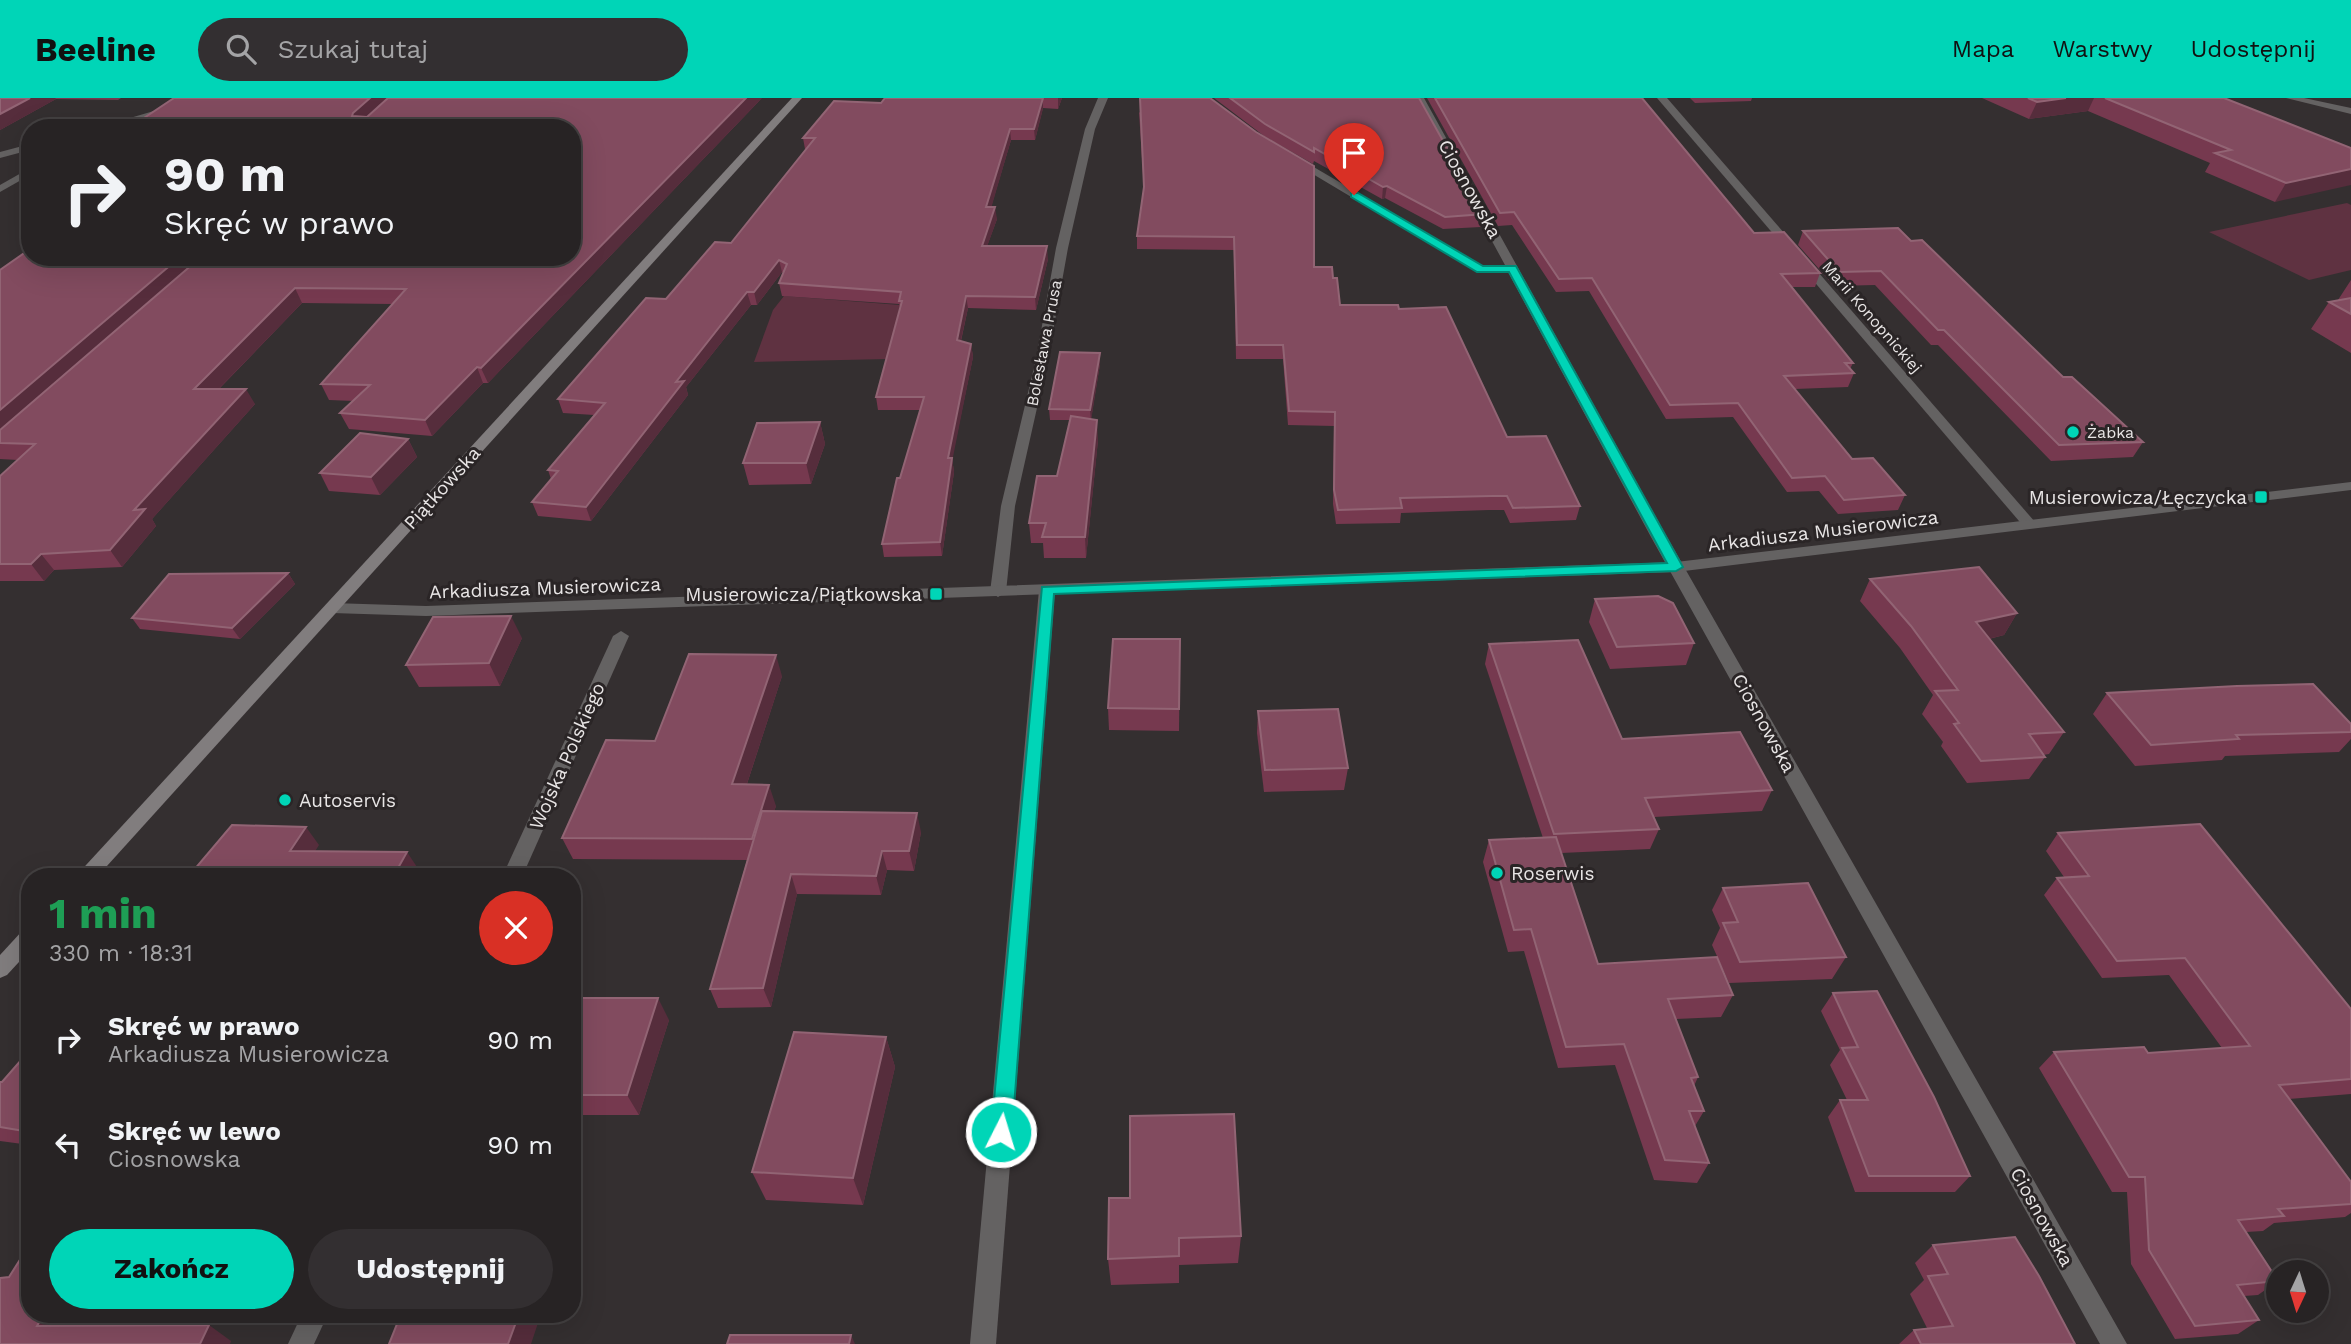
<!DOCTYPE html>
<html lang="pl">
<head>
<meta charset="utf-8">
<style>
	:root { --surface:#272324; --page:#332f31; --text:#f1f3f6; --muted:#a4a4a6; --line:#434041; --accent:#00d5b7 }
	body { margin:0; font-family:"Work Sans",sans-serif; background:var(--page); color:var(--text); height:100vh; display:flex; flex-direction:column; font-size:26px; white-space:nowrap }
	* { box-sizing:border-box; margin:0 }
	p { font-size:23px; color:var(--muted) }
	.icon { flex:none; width:38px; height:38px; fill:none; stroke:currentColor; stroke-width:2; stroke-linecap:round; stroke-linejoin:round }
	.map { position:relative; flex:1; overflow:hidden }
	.side { position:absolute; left:21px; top:770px; width:560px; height:455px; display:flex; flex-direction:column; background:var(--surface); border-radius:28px; box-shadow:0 7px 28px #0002,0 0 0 2px var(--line) }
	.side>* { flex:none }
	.hud { position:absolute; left:21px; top:21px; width:560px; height:147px; border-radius:28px; box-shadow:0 7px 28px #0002,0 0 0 2px var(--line); background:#272324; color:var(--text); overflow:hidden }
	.needle { width:46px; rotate:184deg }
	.buttons { position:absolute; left:2266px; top:1162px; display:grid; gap:14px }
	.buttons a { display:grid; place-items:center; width:63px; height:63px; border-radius:50%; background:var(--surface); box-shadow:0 7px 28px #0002,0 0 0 2px var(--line); font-size:35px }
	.pin { position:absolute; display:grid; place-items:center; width:60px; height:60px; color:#fff; margin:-72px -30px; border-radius:50% 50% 50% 0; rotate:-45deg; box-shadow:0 0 7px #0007 }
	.pin .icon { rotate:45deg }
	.me { position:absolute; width:77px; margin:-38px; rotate:5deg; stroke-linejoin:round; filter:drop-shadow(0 0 5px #0008) }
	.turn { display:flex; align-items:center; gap:24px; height:147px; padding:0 28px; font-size:32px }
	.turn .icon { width:91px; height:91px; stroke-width:2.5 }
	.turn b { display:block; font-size:49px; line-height:60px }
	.round { display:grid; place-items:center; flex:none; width:74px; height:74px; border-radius:37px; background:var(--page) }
	.head { display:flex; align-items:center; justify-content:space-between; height:119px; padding:0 28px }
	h1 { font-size:42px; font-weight:700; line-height:52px; color:#1e9e55 }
	.action { display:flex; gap:14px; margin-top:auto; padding:14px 28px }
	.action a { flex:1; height:80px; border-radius:42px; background:var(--accent); color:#111; font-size:28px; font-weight:700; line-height:80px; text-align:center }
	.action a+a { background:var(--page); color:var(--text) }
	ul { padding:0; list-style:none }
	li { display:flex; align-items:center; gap:21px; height:105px; padding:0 28px }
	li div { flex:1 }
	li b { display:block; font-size:26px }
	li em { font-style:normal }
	header { display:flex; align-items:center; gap:42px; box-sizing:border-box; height:98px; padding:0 35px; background:var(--accent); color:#111 }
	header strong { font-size:33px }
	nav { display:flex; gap:38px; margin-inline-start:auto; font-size:24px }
	.search { width:490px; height:63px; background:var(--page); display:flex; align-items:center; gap:18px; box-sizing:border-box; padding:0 24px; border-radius:38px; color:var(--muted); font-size:26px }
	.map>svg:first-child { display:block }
	.green { fill:#5f3241 }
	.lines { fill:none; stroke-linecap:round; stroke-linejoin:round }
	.minor { fill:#646262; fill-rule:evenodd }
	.tertiary { fill:#646262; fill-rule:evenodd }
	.secondary { fill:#817d7e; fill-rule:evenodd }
	.wall { fill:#76394f }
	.shaded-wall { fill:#562d3c }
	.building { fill:#824b5f; stroke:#926474; stroke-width:2 }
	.route { fill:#00d5b7; stroke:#008a77; stroke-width:2 }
	.poi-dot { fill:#00d5b7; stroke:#2a2526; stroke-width:2.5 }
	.labels { text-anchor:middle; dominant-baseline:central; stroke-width:6; stroke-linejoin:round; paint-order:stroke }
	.far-street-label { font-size:16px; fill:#e8e5e5; stroke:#2a2526 }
	.far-poi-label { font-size:16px; fill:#e8e5e5; stroke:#2a2526; text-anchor:start }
	.street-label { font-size:19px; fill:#e8e5e5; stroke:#2a2526 }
	.poi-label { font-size:19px; fill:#e8e5e5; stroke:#2a2526; text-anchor:end }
</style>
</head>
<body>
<header>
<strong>Beeline</strong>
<div class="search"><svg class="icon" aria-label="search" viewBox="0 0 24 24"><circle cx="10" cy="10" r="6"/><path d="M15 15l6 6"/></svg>Szukaj tutaj</div>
<nav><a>Mapa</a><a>Warstwy</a><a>Udostępnij</a></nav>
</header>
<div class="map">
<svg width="2351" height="1246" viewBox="0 0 2351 1246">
	<rect width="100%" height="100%" fill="#342f30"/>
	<g class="green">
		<polygon points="2347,105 2351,107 2351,172 2309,182 2209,134"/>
		<polygon points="784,198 900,207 888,261 754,264 773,212"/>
	</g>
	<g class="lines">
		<g class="minor">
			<polygon points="198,0 213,0 112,30 96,30"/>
			<polygon points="1098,0 1108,0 1095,31 1068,150 1048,261 1015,408 1006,494 998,499 990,494 1001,408 1036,261 1056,150 1085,31"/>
			<polygon points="1414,0 1424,0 1667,439 2127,1246 2100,1246 1651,439 1508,174 1477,174 1291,63 1300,61 1483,168 1505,167"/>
			<polygon points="1657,0 1667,0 2035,424 2037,427 2035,430 2025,430"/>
			<polygon points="2286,0 2304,0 2351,10 2351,16"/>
			<polygon points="30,46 30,52 0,60 0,54"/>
			<polygon points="30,70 30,77 0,94 0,87"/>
			<polygon points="1047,487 1055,492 996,1246 970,1246 1039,492"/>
			<polygon points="621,533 629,538 522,779 502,779 613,538"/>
			<polygon points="302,1216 328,1216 314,1246 288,1246"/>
		</g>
		<polygon class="tertiary" points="2351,384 2351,392 1676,474 426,518 332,515 324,510 332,505 426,508 1676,464"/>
		<g class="secondary">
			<polygon points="792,0 802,0 97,779 75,779"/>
			<polygon points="30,830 30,852 7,877 0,880 0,857 23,832"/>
		</g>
	</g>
	<g class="wall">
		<polygon points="0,0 121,0 118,2 56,1 0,32"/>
		<polygon points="762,0 488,285 483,285 432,338 349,331 340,315 354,303 329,302 321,286 392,206 302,205 219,291 255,306 152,421 156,428 122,469 54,472 44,483 0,483 0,378 18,362 0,361 0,172 572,159"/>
		<polygon points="885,0 1062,0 1058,11 1043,10 1035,42 1011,42 991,109 997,121 987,148 1048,161 1036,212 968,210 961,243 971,246 973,259 952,360 954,374 942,458 884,459 882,446 920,312 878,312 876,299 900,210 899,206 782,198 779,185 784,175 782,174 757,207 751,207 686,289 688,297 591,423 538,418 532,404 551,381 548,372 594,317 563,315 558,301 666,201 731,145 806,51 805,51 803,40 881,5"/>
		<polygon points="1214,0 1419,0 1484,116 1481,129 1443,131 1385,100 1382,101 1314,63 1313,66 1264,38"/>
		<polygon points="1427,0 1642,0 1754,135 1820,175 1815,189 1791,189 1853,265 1850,271 1854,275 1848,289 1795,291 1852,361 1905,397 1898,412 1838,416 1819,393 1787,394 1733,319 1666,321 1589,193 1556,194 1512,127 1498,128"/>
		<polygon points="1690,0 1752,0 1751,3 1695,5"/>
		<polygon points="1982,0 2224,0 2351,50 2275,104 2205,74 2210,65 2088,13 2029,21"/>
		<polygon points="1139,14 1314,169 1333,180 1340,207 1399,211 1507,339 1580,408 1576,422 1510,425 1504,412 1489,412 1401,415 1400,425 1336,426 1333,406 1334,328 1288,327 1283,261 1236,261 1234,152 1137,151 1137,138 1144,92"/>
		<polygon points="1803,133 1911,143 2063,279 2143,344 2133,359 2051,363 1938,247 1931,247 1875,187 1834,188 1798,147"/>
		<polygon points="2351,182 2351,255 2311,231 2329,204 2338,202"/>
		<polygon points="1100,255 1100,266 1091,321 1098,342 1086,460 1044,460 1043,445 1031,445 1029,425 1057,378 1070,322 1050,322 1049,311"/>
		<polygon points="820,324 825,346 811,386 749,387 743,365"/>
		<polygon points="408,341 417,359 380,397 329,393 320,375"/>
		<polygon points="288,475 295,486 240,541 140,531 132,520"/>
		<polygon points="1870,481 2017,515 2004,537 1989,541 2064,634 2049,656 2043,657 2045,659 2029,681 1967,685 1941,648 1943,644 1922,616 1933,597 1900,550 1860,503"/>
		<polygon points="1595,501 1694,545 1686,567 1610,571 1589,524"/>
		<polygon points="522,540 500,588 419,589 406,567"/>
		<polygon points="1180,541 1179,633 1109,632 1108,610"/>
		<polygon points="1489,546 1622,641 1772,692 1762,713 1654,719 1659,731 1650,751 1561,755 1598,866 1733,897 1721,919 1676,921 1698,979 1694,988 1704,1013 1695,1028 1709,1065 1697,1085 1654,1082 1615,967 1558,970 1524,853 1508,854 1483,764 1489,742 1543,740 1485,566"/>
		<polygon points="782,578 747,686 776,708 774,713 921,734 914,773 887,772 881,797 797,796 771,909 718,910 710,891 747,762 573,761 562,740 655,643"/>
		<polygon points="2107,595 2351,626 2351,641 2339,654 2225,658 2222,662 2135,668 2093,616"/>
		<polygon points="1258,613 1348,670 1344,692 1264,694 1257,635"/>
		<polygon points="2058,735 2351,911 2351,996 2289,1001 2351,1084 2351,1115 2345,1119 2274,1125 2263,1133 2246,1134 2278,1183 2258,1197 2244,1198 2259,1222 2238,1236 2175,1241 2131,1166 2127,1094 2112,1094 2039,970 2054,954 2148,955 2222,950 2169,877 2102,880 2044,797 2057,780 2064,779 2046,753"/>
		<polygon points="1723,790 1846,859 1832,881 1729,885 1712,847 1720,830 1712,812"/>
		<polygon points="1833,895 1970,1078 1955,1094 1855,1094 1828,1019 1840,1002 1847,1002 1830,967 1840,952 1821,913"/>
		<polygon points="572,909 669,922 639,1017 574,1017 572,1022"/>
		<polygon points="886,939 895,969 863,1107 766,1102 752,1074"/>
		<polygon points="30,952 30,1047 0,1043 0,984 2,984"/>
		<polygon points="1109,1100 1241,1138 1238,1165 1179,1167 1179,1185 1111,1187 1108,1161"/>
		<polygon points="1933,1147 2075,1246 1899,1246 1914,1232 1927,1230 1910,1196 1924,1182 1915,1165"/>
	</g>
	<g class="shaded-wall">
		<polygon points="30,0 55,0 56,1 0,32 0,16"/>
		<polygon points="370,0 390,0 358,28 352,18 353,15"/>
		<polygon points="746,0 762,0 488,285 481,270"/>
		<polygon points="1043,0 1043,10 1035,42 1034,31"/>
		<polygon points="1058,0 1062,0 1058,11"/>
		<polygon points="2066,0 2094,0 2088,13 2029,21 2037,4"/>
		<polygon points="1010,31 1011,42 988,121 986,109"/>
		<polygon points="2351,71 2351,87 2275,104 2286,85"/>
		<polygon points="1387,88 1385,100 1382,101 1383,89"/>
		<polygon points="995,109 997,121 983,160 982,148"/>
		<polygon points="1047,148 1048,161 1036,212 1035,199"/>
		<polygon points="180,159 206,159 0,338 0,312"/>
		<polygon points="779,162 782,174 757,207 754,194"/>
		<polygon points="295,190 302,205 203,307 194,291"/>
		<polygon points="747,194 751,207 686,289 688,297 591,423 586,409 676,284"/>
		<polygon points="966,198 968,210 958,255 957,242"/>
		<polygon points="971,246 973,259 950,374 948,360"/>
		<polygon points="1100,255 1100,266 1091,323 1090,312"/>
		<polygon points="477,269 483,285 432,338 425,322"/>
		<polygon points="246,291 255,306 152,421 156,428 122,469 110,452 134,412"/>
		<polygon points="1097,322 1098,342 1086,460 1085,439"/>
		<polygon points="820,324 825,346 811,386 806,365"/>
		<polygon points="408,341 417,359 380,397 371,379"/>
		<polygon points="952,360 954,374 942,458 940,444"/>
		<polygon points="41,456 54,472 44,483 31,466"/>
		<polygon points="288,475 295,486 240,541 232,530"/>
		<polygon points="2017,515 2004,537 1964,547 1976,524"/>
		<polygon points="511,518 522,540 500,588 489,565"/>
		<polygon points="776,557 782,578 740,707 732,686"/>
		<polygon points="769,687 776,708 759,762 752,741"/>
		<polygon points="917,715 921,734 914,773 909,753"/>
		<polygon points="306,729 319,747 304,771 290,753"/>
		<polygon points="882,753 887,772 881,797 876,778"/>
		<polygon points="407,754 419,772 415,779 393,779"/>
		<polygon points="791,776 797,796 771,909 763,890"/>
		<polygon points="658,900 669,922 639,1017 627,997"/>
		<polygon points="886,939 895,969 863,1107 853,1080"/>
		<polygon points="44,1216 79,1216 63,1244 37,1228"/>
		<polygon points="519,1216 541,1216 531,1246 508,1246"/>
		<polygon points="209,1227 231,1243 230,1246 200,1246"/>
		<polygon points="851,1237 855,1246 849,1246"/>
	</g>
	<g class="building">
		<polygon points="0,0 30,0 0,16"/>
		<polygon points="174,0 370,0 353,15 352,18 367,19 388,0 746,0 481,270 477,269 425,322 340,315 370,287 321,286 406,191 295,190 194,291 246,291 134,412 145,411 110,452 41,456 31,466 0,466 0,378 35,346 0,345 0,332 201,159 572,159 572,30 129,30"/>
		<polygon points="885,0 1043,0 1034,31 1010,31 986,109 995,109 982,148 1047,148 1035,199 966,198 957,242 971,246 948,360 952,360 940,444 882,446 897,380 900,380 924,299 876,299 902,203 899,203 901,194 779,185 787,166 779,162 754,194 747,194 676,284 684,283 586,409 532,404 558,373 548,372 605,305 558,301 646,200 666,201 715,144 731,145 815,40 803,40 834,3 881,5"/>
		<polygon points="1140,0 1210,0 1256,34 1314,68 1314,169 1332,169 1333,180 1337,180 1340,207 1398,207 1399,211 1446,209 1507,339 1546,338 1580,408 1513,410 1507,398 1492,398 1400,400 1402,410 1338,412 1334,392 1335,314 1289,313 1283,247 1237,247 1234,139 1137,138 1144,89"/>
		<polygon points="1230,0 1419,0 1484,116 1445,119 1387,88 1383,89 1314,50 1314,54 1265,26"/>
		<polygon points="1435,0 1642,0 1754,135 1784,134 1820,175 1781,176 1853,265 1845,265 1854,275 1784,278 1852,361 1873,360 1905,397 1844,402 1825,378 1792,380 1738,305 1670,307 1592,180 1559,181 1514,114 1500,115"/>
		<polygon points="2028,0 2066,0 2037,4"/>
		<polygon points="2105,0 2224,0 2351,50 2351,71 2286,85 2215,55 2231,52"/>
		<polygon points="1898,130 1911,143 1922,142 2063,279 2072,279 2143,344 2059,347 1944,232 1938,232 1881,173 1839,174 1803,133"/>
		<polygon points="30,151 30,159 180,159 0,312 0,172"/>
		<polygon points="2351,200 2351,216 2329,204"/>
		<polygon points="1060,254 1100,255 1090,312 1049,311"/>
		<polygon points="1071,318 1097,322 1085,439 1042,439 1046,425 1029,425 1037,378 1057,378"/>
		<polygon points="820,324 806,365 743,365 757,325"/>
		<polygon points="360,335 408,341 371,379 320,375"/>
		<polygon points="1979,469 2017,515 1976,524 2064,634 2029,636 2045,659 1981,663 1954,626 1959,625 1935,593 1958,592 1911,528 1870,481"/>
		<polygon points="288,475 232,530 132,520 169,476"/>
		<polygon points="1658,498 1673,505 1694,545 1617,549 1595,501"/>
		<polygon points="511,518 489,565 406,567 433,519"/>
		<polygon points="1113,541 1180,541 1179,611 1108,610"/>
		<polygon points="1578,542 1622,641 1740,634 1772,692 1645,700 1659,731 1554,736 1489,546"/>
		<polygon points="689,556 776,557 732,686 769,687 752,741 562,740 606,642 655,643"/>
		<polygon points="2313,586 2351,626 2351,634 2236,637 2239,641 2151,647 2107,595 2237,588"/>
		<polygon points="1338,611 1348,670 1265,672 1258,613"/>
		<polygon points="762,713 917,715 909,753 882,753 876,778 791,776 763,890 710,891"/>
		<polygon points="2200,726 2351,911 2351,981 2279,987 2351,1084 2351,1106 2278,1111 2284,1118 2238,1122 2278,1183 2237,1187 2259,1222 2195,1228 2149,1152 2145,1079 2129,1079 2054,954 2144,949 2148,955 2250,948 2185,860 2117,863 2057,780 2089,778 2058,735"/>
		<polygon points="232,727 306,729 290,753 407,754 393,779 188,779"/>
		<polygon points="1556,739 1598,866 1717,859 1733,897 1668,901 1698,979 1691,980 1704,1013 1689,1013 1709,1065 1665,1062 1624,946 1566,949 1531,831 1514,832 1489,742"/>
		<polygon points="1808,785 1846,859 1740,864 1723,825 1738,824 1723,790"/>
		<polygon points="1877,893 1934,999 1970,1078 1869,1078 1840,1002 1868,1002 1842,950 1858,949 1833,895"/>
		<polygon points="576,900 658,900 627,997 572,997 572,909"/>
		<polygon points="794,934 886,939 853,1080 752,1074"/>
		<polygon points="30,952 30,1034 0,1029 0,984 2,984"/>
		<polygon points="1234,1016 1241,1138 1179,1140 1179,1158 1108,1161 1109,1100 1130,1100 1130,1018"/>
		<polygon points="2015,1139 2039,1178 2075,1246 1921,1246 1914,1232 1953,1228 1928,1178 1948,1176 1933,1147"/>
		<polygon points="30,1146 30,1216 44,1216 37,1228 209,1227 200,1246 0,1246 0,1180 9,1179"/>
		<polygon points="401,1216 519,1216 508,1246 389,1246"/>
		<polygon points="730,1237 851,1237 849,1246 727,1246"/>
	</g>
	<polygon class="route" points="1351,95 1358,95 1483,168 1516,168 1683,469 1676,473 1054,496 1012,1034 1009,1041 1001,1044 994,1041 991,1034 1042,489 1667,465 1509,174 1477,174 1351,99"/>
	<g class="poi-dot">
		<circle cx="2073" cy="334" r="7"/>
		<rect x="2254" y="392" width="14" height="14" rx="3.5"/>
		<rect x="929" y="489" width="14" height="14" rx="3.5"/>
		<circle cx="285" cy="702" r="7"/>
		<circle cx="1497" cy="775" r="7"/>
	</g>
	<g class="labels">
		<g class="far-street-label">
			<text transform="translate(1872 219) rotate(49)">Marii Konopnickiej</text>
			<text transform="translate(1044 245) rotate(-79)">Bolesława Prusa</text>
		</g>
		<g class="far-poi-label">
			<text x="2087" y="334">Żabka</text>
		</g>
		<g class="street-label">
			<text transform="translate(1470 91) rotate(61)">Ciosnowska</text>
			<text transform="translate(442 390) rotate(-48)">Piątkowska</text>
			<text transform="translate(1823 433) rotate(-7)">Arkadiusza Musierowicza</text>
			<text transform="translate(545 490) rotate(-2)">Arkadiusza Musierowicza</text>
			<text transform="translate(1764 625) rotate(61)">Ciosnowska</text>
			<text transform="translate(567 658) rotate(-66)">Wojska Polskiego</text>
			<text transform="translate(2042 1119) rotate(61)">Ciosnowska</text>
		</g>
		<g class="poi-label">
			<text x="2247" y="399">Musierowicza/Łęczycka</text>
			<text x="922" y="496">Musierowicza/Piątkowska</text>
			<text x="299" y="702" text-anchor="start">Autoservis</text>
			<text x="1511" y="775" text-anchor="start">Roserwis</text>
		</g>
	</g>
</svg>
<div class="buttons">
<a><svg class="needle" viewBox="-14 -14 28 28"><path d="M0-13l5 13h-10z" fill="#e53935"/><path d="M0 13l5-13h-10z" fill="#a4a4a6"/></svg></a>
</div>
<div class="pin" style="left:1354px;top:97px;background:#d93025"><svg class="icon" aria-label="arrive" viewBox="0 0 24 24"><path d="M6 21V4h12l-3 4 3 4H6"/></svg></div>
<svg class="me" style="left:1001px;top:1034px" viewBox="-20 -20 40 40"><circle r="17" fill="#00d5b7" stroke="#fff" stroke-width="3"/><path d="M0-11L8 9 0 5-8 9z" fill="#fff"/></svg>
<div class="hud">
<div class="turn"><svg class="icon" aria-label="right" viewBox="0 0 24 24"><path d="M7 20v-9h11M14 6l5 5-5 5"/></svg><div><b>90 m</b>Skręć w prawo</div></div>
</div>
<section class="side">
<div class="head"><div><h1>1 min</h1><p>330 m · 18:31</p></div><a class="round" style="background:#d93025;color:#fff"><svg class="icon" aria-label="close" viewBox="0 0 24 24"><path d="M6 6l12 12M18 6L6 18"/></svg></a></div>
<ul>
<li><svg class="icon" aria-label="right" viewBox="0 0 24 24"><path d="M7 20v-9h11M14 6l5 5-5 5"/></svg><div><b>Skręć w prawo</b><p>Arkadiusza Musierowicza</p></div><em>90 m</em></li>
<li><svg class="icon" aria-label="left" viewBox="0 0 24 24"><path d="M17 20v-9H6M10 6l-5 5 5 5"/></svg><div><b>Skręć w lewo</b><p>Ciosnowska</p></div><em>90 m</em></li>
</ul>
<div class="action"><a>Zakończ</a><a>Udostępnij</a></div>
</section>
</div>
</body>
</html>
